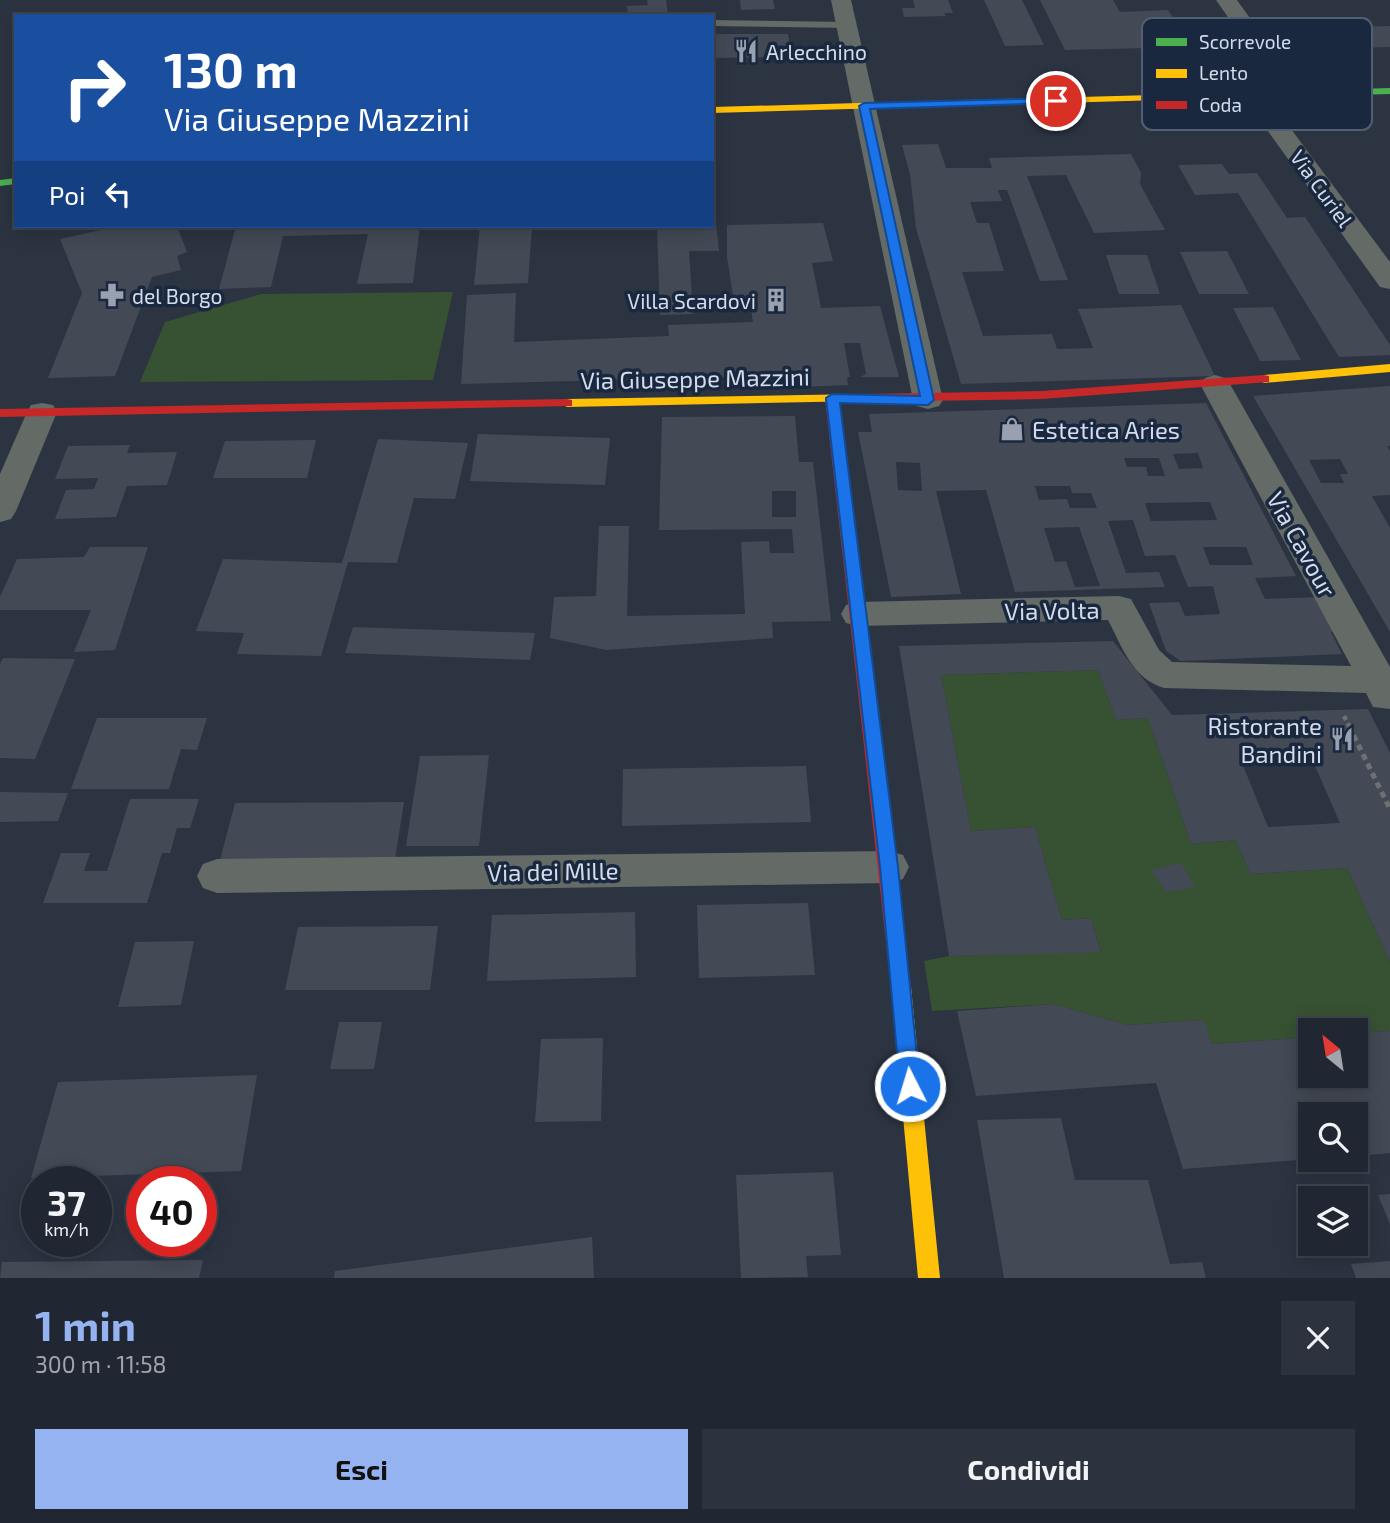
<!DOCTYPE html>
<html lang="it">
<head>
<meta charset="utf-8">
<style>
	:root { --surface:#212732; --page:#2d333e; --text:#f1f3f6; --muted:#a2a5ac; --line:#3e444d; --accent:#95b2f1 }
	body { margin:0; font-family:"Exo 2",sans-serif; background:var(--page); color:var(--text); height:100vh; display:flex; flex-direction:column; font-size:26px; white-space:nowrap }
	* { box-sizing:border-box; margin:0 }
	p { font-size:23px; color:var(--muted) }
	.icon { flex:none; width:38px; height:38px; fill:none; stroke:currentColor; stroke-width:2; stroke-linecap:round; stroke-linejoin:round }
	.map { position:relative; height:1278px; overflow:hidden }
	.drawer { display:flex; flex-direction:column; background:var(--surface); flex:1 }
	.drawer>* { flex:none }
	.top-card { position:absolute; left:14px; top:14px; width:700px; height:214px; border-radius:0px; box-shadow:0 4px 18px #0003,0 0 0 2px var(--line); background:#1a4fa0; color:#fff; overflow:hidden }
	.needle { width:46px; rotate:330deg }
	.buttons { position:absolute; left:1298px; top:1018px; display:grid; gap:14px }
	.buttons a { display:grid; place-items:center; width:70px; height:70px; border-radius:0px; background:var(--surface); box-shadow:0 4px 18px #0003,0 0 0 2px var(--line); font-size:35px }
	.speed { position:absolute; left:21px; top:1166px; display:flex; gap:14px; font-size:35px; font-weight:700; text-align:center }
	.speed>* { display:grid; place-content:center; width:91px; height:91px; border-radius:50%; background:var(--surface); box-shadow:0 4px 18px #0003,0 0 0 2px var(--line); line-height:1 }
	.speed small { font-size:18px; font-weight:400 }
	.speed .limit { border:10px solid #d22; background:#fff; color:#111 }
	.pin { position:absolute; display:grid; place-items:center; width:60px; height:60px; color:#fff; margin:-30px; border:4px solid #fff; border-radius:50%; box-shadow:0 2px 7px #0007 }
	.me { position:absolute; width:77px; margin:-38px; rotate:355deg; stroke-linejoin:round; filter:drop-shadow(0 0 5px #0008) }
	.turn { display:flex; align-items:center; gap:24px; height:147px; padding:0 35px; font-size:32px }
	.turn .icon { width:91px; height:91px; stroke-width:2.5 }
	.turn b { display:block; font-size:49px; line-height:60px }
	.then { display:flex; align-items:center; height:66px; padding:0 35px; background:#0003; gap:14px; font-size:26px }
	.round { display:grid; place-items:center; flex:none; width:74px; height:74px; border-radius:0px; background:var(--page) }
	.headline { display:flex; align-items:center; justify-content:space-between; height:119px; padding:0 35px }
	h1 { font-size:42px; font-weight:700; line-height:52px; color:var(--accent) }
	.button { display:flex; gap:14px; margin-top:auto; padding:14px 35px }
	.button a { flex:1; height:80px; border-radius:0px; background:var(--accent); color:#111; font-size:28px; font-weight:700; line-height:80px; text-align:center }
	.button a+a { background:var(--page); color:var(--text) }
	.map>svg:first-child { display:block }
	.green { fill:#375133 }
	.building { fill:#434a55; fill-rule:evenodd }
	.lines { fill:none; stroke-linecap:round; stroke-linejoin:round }
	.path-far1 { stroke:#6c7172; stroke-width:4.5; stroke-dasharray:4.5 3.5; stroke-linecap:butt }
	.path { stroke:#6c7172; stroke-width:5; stroke-dasharray:6 4.5; stroke-linecap:butt }
	.lane { fill:#646a66; fill-rule:evenodd }
	.street { fill:#646a66; fill-rule:evenodd }
	.fast { fill:#4caf50; fill-rule:evenodd }
	.slow { fill:#ffc107; fill-rule:evenodd }
	.jam { fill:#c62828; fill-rule:evenodd }
	.route { fill:#1a73e8; stroke:#114b97; stroke-width:2 }
	.labels { text-anchor:middle; dominant-baseline:central; stroke-width:7; stroke-linejoin:round; paint-order:stroke }
	.far-poi-label { font-size:21px; fill:#d3dcec; stroke:#1a283f; text-anchor:start }
	.far-street-label { font-size:21px; fill:#d3dcec; stroke:#1a283f }
	.street-label { font-size:24px; fill:#d3dcec; stroke:#1a283f }
	.poi-label { font-size:24px; fill:#d3dcec; stroke:#1a283f; text-anchor:start }
	.key { fill:#1a283f; stroke:#525e73; stroke-width:2 }
	.key-label { font-size:19px; fill:#d3dcec }
</style>
</head>
<body>
<div class="map">
<svg width="1390" height="1278" viewBox="0 0 1390 1278">
	<rect width="100%" height="100%" fill="#2c3442"/>
	<g class="green">
		<polygon points="453,292 433,380 140,382 165,322 261,294"/>
		<polygon points="1098,670 1116,720 1148,718 1191,844 1236,840 1250,874 1347,868 1390,962 1390,1031 1356,1033 1356,1031 1311,1031 1311,1037 1212,1044 1203,1020 1127,1025 1053,1004 932,1011 924,961 949,956 1101,951 1091,918 1062,920 1035,827 971,831 941,675"/>
	</g>
	<g class="building">
		<polygon points="647,0 666,0 668,16 628,16 627,6 648,5"/>
		<polygon points="740,0 773,0 775,9 741,10"/>
		<polygon points="913,0 948,0 953,13 944,13 946,16 904,17 902,8 915,8"/>
		<polygon points="984,0 1022,0 1044,45 1005,46"/>
		<polygon points="1040,0 1113,0 1120,12 1168,10 1174,19 1213,18 1248,71 1160,73 1146,48 1065,50"/>
		<polygon points="1341,18 1348,27 1390,26 1390,47 1321,49 1300,19"/>
		<polygon points="712,34 788,34 792,57 712,58"/>
		<polygon points="938,144 946,168 992,168 989,158 1131,154 1141,173 1140,184 1165,230 1094,233 1066,175 1027,176 1068,280 1040,281 1007,190 998,190 1002,201 970,202 977,223 989,223 1004,271 962,272 983,336 1052,334 1057,349 1093,348 1078,309 1181,305 1215,376 961,384 916,228 910,174 902,145"/>
		<polygon points="1222,164 1229,174 1257,173 1287,218 1305,217 1390,345 1390,355 1339,357 1238,193 1195,195 1178,165"/>
		<polygon points="823,223 833,261 812,263 821,308 880,306 899,377 860,377 866,374 860,343 844,343 850,377 847,377 848,385 748,389 746,377 727,377 461,384 467,295 516,293 514,342 669,336 668,325 753,322 751,309 735,309 727,257 727,225"/>
		<polygon points="712,224 716,224 719,251 689,251 693,314 660,315 657,226"/>
		<polygon points="119,226 177,226 187,252 177,256 181,270 152,277 115,376 48,378 82,293 60,239"/>
		<polygon points="236,226 420,226 413,283 357,284 368,234 283,236 271,287 219,289"/>
		<polygon points="480,226 532,226 528,283 474,285"/>
		<polygon points="1227,251 1249,294 1199,294 1180,252"/>
		<polygon points="1106,255 1147,255 1160,294 1119,294"/>
		<polygon points="1273,307 1301,360 1260,361 1233,308"/>
		<path d="M1390,386V446H1387L1390,451V495L1372,496L1390,528V632L1253,396ZM1340,459L1348,474H1340L1344,483H1321L1309,460Z"/>
		<path d="M1206,403L1296,576L1255,578L1265,599L1323,597L1340,632H1331L1342,654L1181,661L1166,651L1149,603L1179,602L1185,616L1220,614L1213,586L1188,587L1175,555L1145,556L1133,520L1108,521L1126,573L1159,572L1165,587L1015,592L986,490L936,491L961,594L891,597L858,432H872L869,414ZM1198,453L1203,468L1179,469L1173,454ZM1124,458H1159L1165,476H1148L1146,467H1127ZM896,462L920,463L922,491L898,490ZM1035,486H1070L1072,493H1091L1097,508H1070L1067,499L1039,500ZM1210,502L1217,520L1151,521L1145,503ZM1079,527L1100,586L1075,587L1066,561L1055,562L1044,528ZM1203,547H1246L1253,565H1210Z"/>
		<path d="M795,416L799,462H813L831,621L772,622L773,638L606,650L550,638L554,597L596,596L599,526H629L627,616L745,614L741,542L769,541L770,553H794L792,529L659,530L662,417ZM772,491H796V517H772Z"/>
		<polygon points="478,434 610,438 605,485 470,481"/>
		<polygon points="378,439 468,443 455,499 414,498 397,563 348,562 321,656 237,654 244,633 196,631 223,559 342,563"/>
		<polygon points="316,440 307,478 213,478 225,441"/>
		<polygon points="130,445 127,453 177,452 167,485 127,486 116,517 55,519 66,490 94,489 98,478 55,479 68,446"/>
		<polygon points="90,547 148,547 115,650 74,652 91,610 0,610 0,597 17,559 84,557"/>
		<polygon points="353,627 535,633 530,660 345,653"/>
		<path d="M1113,641L1172,715L1368,709L1390,753V962L1347,868L1250,874L1236,840L1191,844L1148,718L1116,720L1098,670L941,675L971,831L1035,827L1062,920L1091,918L1101,952L949,956L899,646ZM1312,759L1340,823L1268,827L1242,763Z"/>
		<polygon points="3,658 75,659 35,759 0,758 0,664"/>
		<polygon points="97,718 207,718 197,750 181,749 169,789 71,789"/>
		<polygon points="489,755 479,846 406,846 420,756"/>
		<polygon points="806,766 811,822 622,826 623,769"/>
		<polygon points="0,792 68,793 58,821 0,822"/>
		<polygon points="130,799 199,799 190,828 177,828 170,853 162,853 147,903 43,903 61,853 90,853 84,871 107,871"/>
		<polygon points="404,802 395,859 220,860 235,803"/>
		<polygon points="1181,863 1195,887 1166,892 1151,870"/>
		<polygon points="808,903 815,975 699,978 697,905"/>
		<polygon points="635,912 636,977 487,981 492,915"/>
		<polygon points="438,926 430,990 285,990 298,927"/>
		<polygon points="194,941 181,1005 118,1007 135,942"/>
		<polygon points="1053,1004 1127,1025 1204,1020 1212,1044 1311,1037 1311,1076 1356,1076 1356,1033 1390,1031 1390,1153 1356,1156 1356,1115 1311,1115 1311,1159 1183,1169 1156,1083 976,1096 957,1011"/>
		<polygon points="339,1022 382,1022 374,1069 330,1069"/>
		<polygon points="603,1038 601,1121 535,1122 541,1039"/>
		<polygon points="257,1075 241,1171 31,1178 58,1082"/>
		<polygon points="1061,1118 1075,1180 1148,1180 1170,1264 1202,1262 1206,1278 1004,1278 977,1120"/>
		<polygon points="833,1172 841,1255 806,1256 808,1277 741,1278 736,1175"/>
		<polygon points="1390,1194 1390,1224 1378,1195"/>
		<polygon points="592,1237 594,1278 334,1278 335,1271"/>
		<polygon points="203,1260 199,1278 0,1278 2,1262"/>
		<polygon points="1390,1261 1390,1278 1356,1278 1351,1264"/>
	</g>
	<g class="lines">
		<polyline class="path-far1" points="1344,716 1350,728"/>
		<polyline class="path" points="1349,726 1390,809"/>
		<polygon class="lane" points="712,20 847,22 852,25 847,28 712,26"/>
		<g class="street">
			<polygon points="831,0 851,0 943,400 939,406 928,409 917,406 913,400"/>
			<polygon points="1216,0 1237,0 1304,94 1301,99 1285,99"/>
			<polygon points="1254,88 1262,90 1390,262 1390,289 1380,287 1242,95 1246,90"/>
			<path d="M1215,375L1225,378L1230,384L1390,667V709L1373,707L1366,693L1164,688C1133,679 1122,647 1108,620L858,626L846,623L841,614L846,605L858,602L1119,596L1131,599L1159,650L1172,662L1351,666L1200,384L1205,378Z"/>
			<polygon points="42,403 53,405 57,412 16,511 11,519 0,522 0,474 27,412 31,405"/>
			<polygon points="889,851 903,855 909,867 903,879 889,883 217,893 203,888 197,876 203,864 217,859"/>
		</g>
		<g class="fast">
			<polygon points="1390,88 1390,94 1296,97 1291,94 1296,91"/>
			<polygon points="16,178 16,184 0,186 0,180"/>
		</g>
		<g class="slow">
			<polygon points="1296,91 1300,92 1300,96 712,113 712,107"/>
			<polygon points="1390,364 1390,372 1264,383 1257,379 1264,375"/>
			<polygon points="859,394 864,395 864,401 567,407 560,403 567,399"/>
			<polygon points="901,979 908,981 911,987 940,1278 918,1278 891,987 894,981"/>
		</g>
		<g class="jam">
			<polygon points="1264,375 1269,376 1269,382 1042,399 859,402 852,398 859,394 1042,391"/>
			<polygon points="832,394 839,398 911,987 908,993 901,995 894,993 891,987 825,398"/>
			<polygon points="567,399 572,400 572,406 0,417 0,409"/>
		</g>
	</g>
	<polygon class="route" points="1056,98 1061,101 1059,103 870,109 934,400 928,405 840,403 898,867 920,1086 917,1093 910,1095 903,1093 900,1086 880,867 826,398 832,394 920,396 859,106 864,103"/>
	<defs>
		<g id="restaurant-bare" transform="scale(1.89)"><path d="M-5-6h1v4h1v-4h1v4h1v-4h1v5L-1.5 .5V6h-2V.5L-5-1ZM5-6V6H3V1.5H1.5Q1.5-4 5-6Z" fill="#99a1b0" stroke="#1a283f" stroke-width="2.5" paint-order="stroke"/></g>
		<g id="pharmacy-bare" transform="scale(1.89)"><path d="M-2-6h4v4h4v4h-4v4h-4v-4h-4v-4h4Z" fill="#99a1b0" stroke="#1a283f" stroke-width="2.5" paint-order="stroke"/></g>
		<g id="building-bare" transform="scale(1.89)"><path d="M-4-6H4V6H1V3H-1V6H-4ZM-2.5-4.3h1.7v1.8h-1.7ZM.8-4.3h1.7v1.8H.8ZM-2.5-1h1.7V.8h-1.7ZM.8-1h1.7V.8H.8Z" fill="#99a1b0" stroke="#1a283f" stroke-width="2.5" paint-order="stroke"/></g>
		<g id="shop-bare" transform="scale(1.89)"><path d="M-5-2.5h2.3a2.7 3.5 0 0 1 5.4 0H5L5.5 6h-11ZM-1.5-2.5h3a1.5 2.3 0 0 0-3 0Z" fill="#99a1b0" stroke="#1a283f" stroke-width="2.5" paint-order="stroke"/></g>
	</defs>
	<g fill-rule="evenodd">
		<use href="#restaurant-bare" x="746" y="51"/>
		<use href="#pharmacy-bare" x="112" y="295"/>
		<use href="#building-bare" x="776" y="300"/>
		<use href="#shop-bare" x="1012" y="429"/>
		<use href="#restaurant-bare" x="1342" y="739"/>
	</g>
	<g class="labels">
		<g class="far-poi-label">
			<text x="766" y="51">Arlecchino</text>
			<text x="132" y="295">del Borgo</text>
			<text x="756" y="300" text-anchor="end">Villa Scardovi</text>
		</g>
		<g class="far-street-label">
			<text transform="translate(1322 188) rotate(54)">Via Curiel</text>
		</g>
		<g class="street-label">
			<text transform="translate(695 378) rotate(-1)">Via Giuseppe Mazzini</text>
			<text transform="translate(1302 544) rotate(61)">Via Cavour</text>
			<text transform="translate(1052 610) rotate(-1)">Via Volta</text>
			<text transform="translate(553 871) rotate(-1)">Via dei Mille</text>
		</g>
		<g class="poi-label">
			<text x="1032" y="429">Estetica Aries</text>
			<text x="1322" y="725" text-anchor="end">Ristorante<tspan x="1322" dy="28">Bandini</tspan></text>
		</g>
	</g>
	<rect x="1142" y="18" width="230" height="112" rx="10" class="key"/>
	<rect x="1156" y="38" width="31" height="8" fill="#4caf50"/>
	<rect x="1156" y="69" width="31" height="9" fill="#ffc107"/>
	<rect x="1156" y="101" width="31" height="8" fill="#c62828"/>
	<g class="key-label">
		<text x="1199" y="49">Scorrevole</text>
		<text x="1199" y="80">Lento</text>
		<text x="1199" y="112">Coda</text>
	</g>
</svg>
<div class="buttons">
<a><svg class="needle" viewBox="-14 -14 28 28"><path d="M0-13l5 13h-10z" fill="#e53935"/><path d="M0 13l5-13h-10z" fill="#a2a5ac"/></svg></a>
<a><svg class="icon" aria-label="search" viewBox="0 0 24 24"><circle cx="10" cy="10" r="6"/><path d="M15 15l6 6"/></svg></a>
<a><svg class="icon" aria-label="layers" viewBox="0 0 24 24"><path d="M12 4l9 5-9 5-9-5zM3 14l9 5 9-5"/></svg></a>
</div>
<div class="speed"><div>37<small>km/h</small></div><div class="limit">40</div></div>
<div class="pin" style="left:1056px;top:101px;background:#d93025"><svg class="icon" aria-label="arrive" viewBox="0 0 24 24"><path d="M6 21V4h12l-3 4 3 4H6"/></svg></div>
<svg class="me" style="left:910px;top:1086px" viewBox="-20 -20 40 40"><circle r="17" fill="#1a73e8" stroke="#fff" stroke-width="3"/><path d="M0-11L8 9 0 5-8 9z" fill="#fff"/></svg>
<div class="top-card">
<div class="turn"><svg class="icon" aria-label="right" viewBox="0 0 24 24"><path d="M7 20v-9h11M14 6l5 5-5 5"/></svg><div><b>130 m</b>Via Giuseppe Mazzini</div></div>
<div class="then">Poi<svg class="icon" aria-label="left" viewBox="0 0 24 24"><path d="M17 20v-9H6M10 6l-5 5 5 5"/></svg></div>
</div>
</div>
<section class="drawer">
<div class="headline"><div><h1>1 min</h1><p>300 m · 11:58</p></div><a class="round"><svg class="icon" aria-label="close" viewBox="0 0 24 24"><path d="M6 6l12 12M18 6L6 18"/></svg></a></div>
<div class="button"><a>Esci</a><a>Condividi</a></div>
</section>
</body>
</html>
